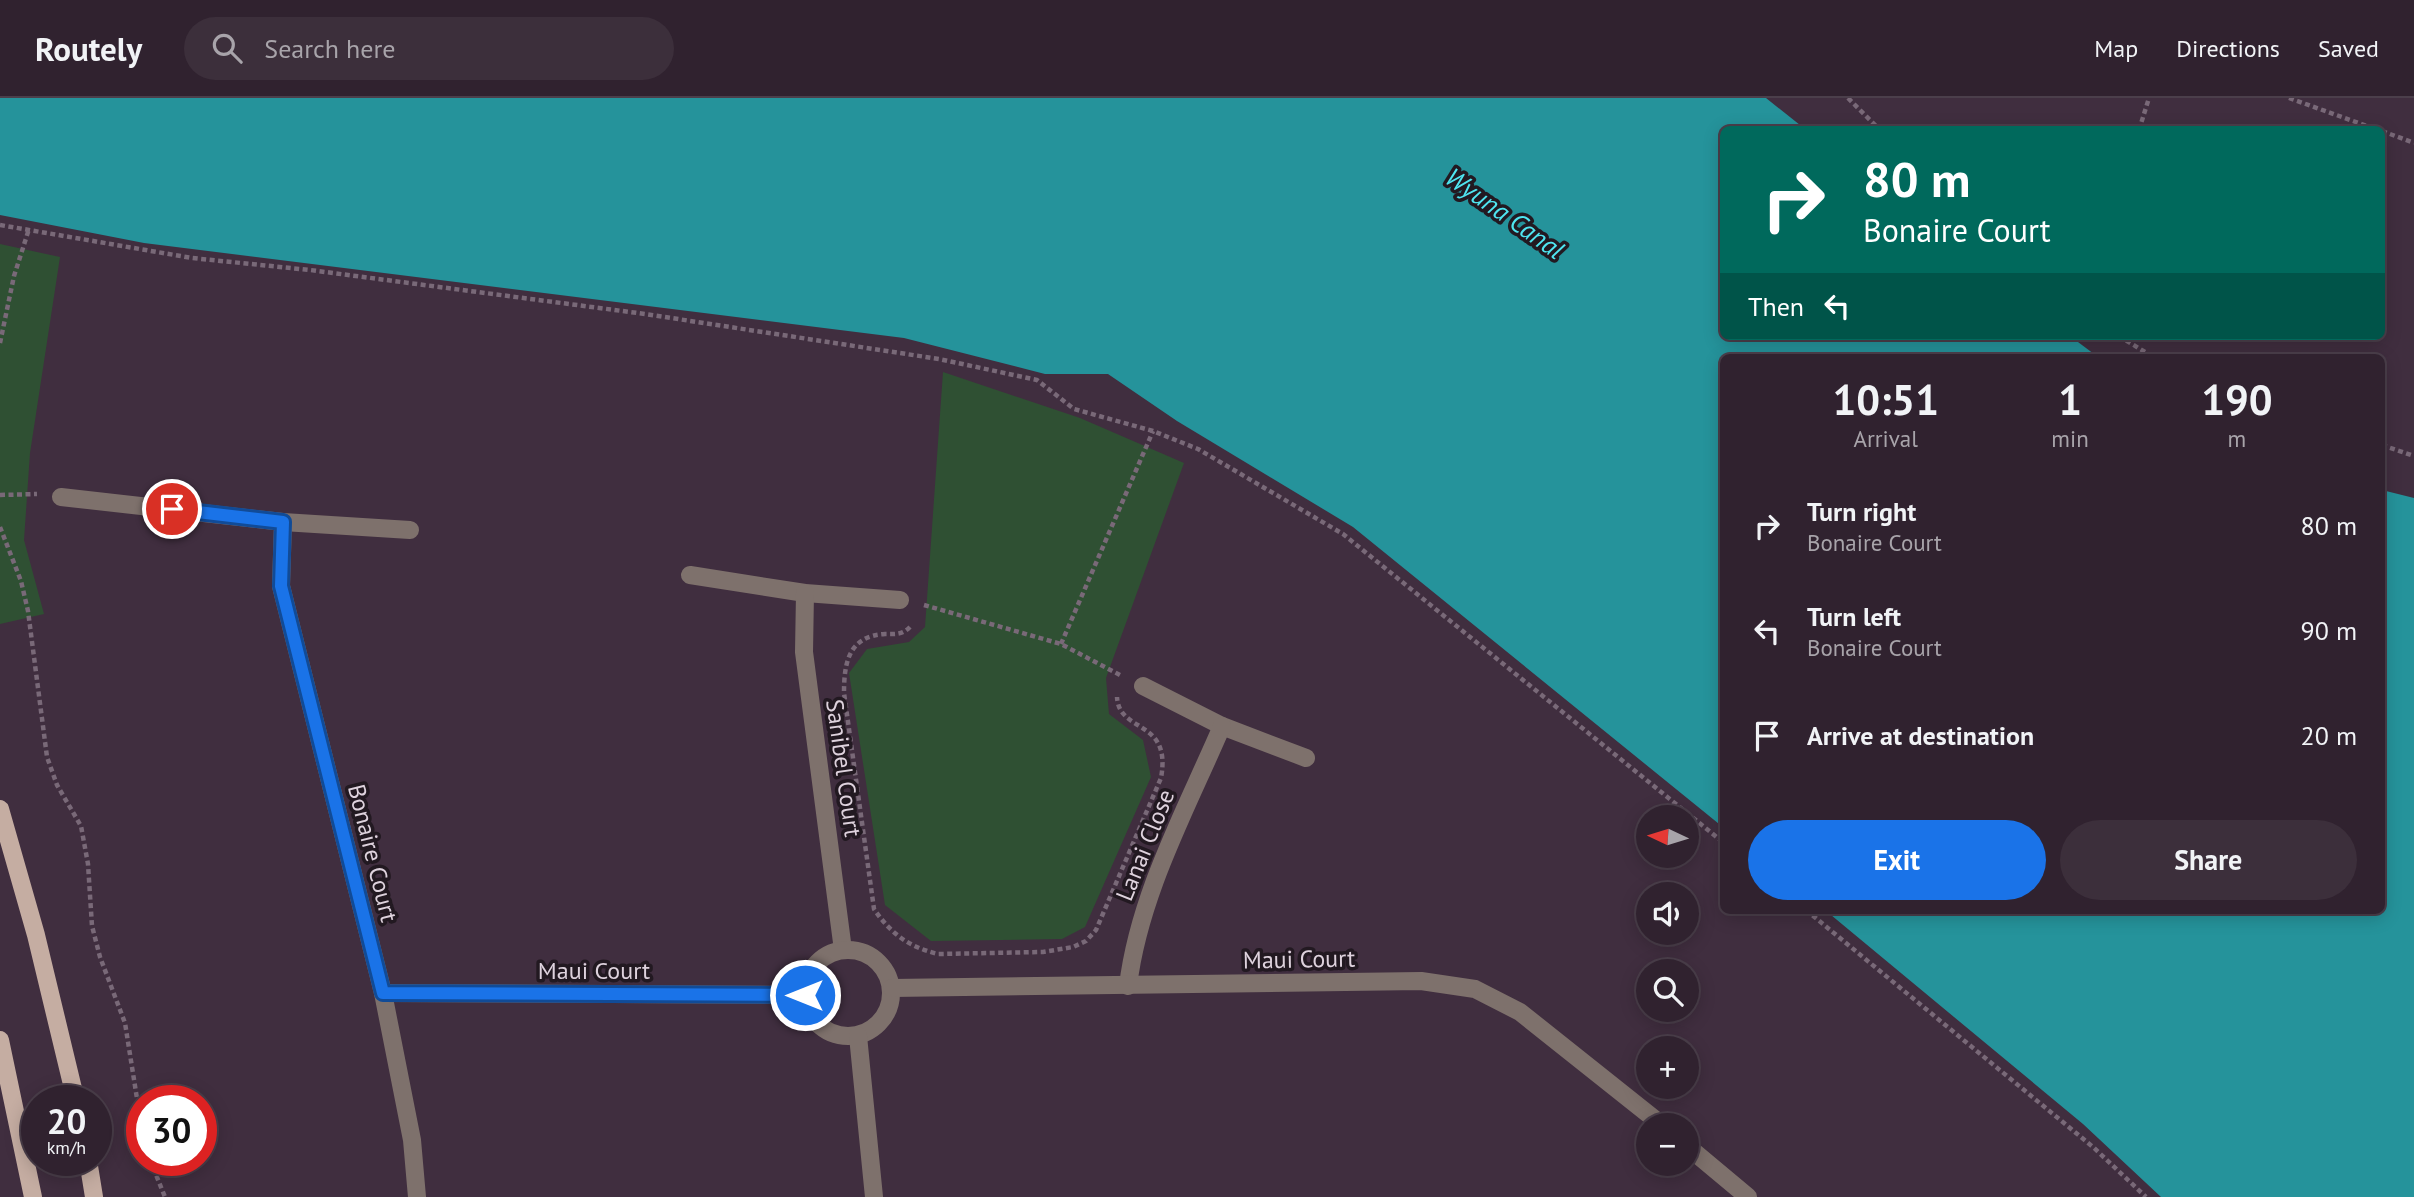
<!DOCTYPE html>
<html lang="en">
<head>
<meta charset="utf-8">
<style>
	:root { --surface:#30222f; --page:#3c2f3b; --text:#f1f3f6; --muted:#a8a4aa; --line:#4b3f4b; --accent:#1a73e8 }
	body { margin:0; font-family:"PT Sans",sans-serif; background:var(--page); color:var(--text); height:100vh; display:flex; flex-direction:column; font-size:26px; white-space:nowrap }
	* { box-sizing:border-box; margin:0 }
	p { font-size:23px; color:var(--muted) }
	.icon { flex:none; width:38px; height:38px; fill:none; stroke:currentColor; stroke-width:2; stroke-linecap:round; stroke-linejoin:round }
	.map { position:relative; flex:1; overflow:hidden }
	.panel { position:absolute; left:1720px; top:256px; width:665px; height:560px; display:flex; flex-direction:column; background:var(--surface); border-radius:10px; box-shadow:0 4px 18px #0003,0 0 0 2px var(--line) }
	.panel>* { flex:none }
	.top-card { position:absolute; left:1720px; top:28px; width:665px; height:214px; border-radius:10px; box-shadow:0 4px 18px #0003,0 0 0 2px var(--line); background:#00695c; color:#fff; overflow:hidden }
	.needle { width:46px; rotate:274deg }
	.controls { position:absolute; left:1636px; top:707px; display:grid; gap:14px }
	.controls a { display:grid; place-items:center; width:63px; height:63px; border-radius:50%; background:var(--surface); box-shadow:0 4px 18px #0003,0 0 0 2px var(--line); font-size:35px }
	.speed { position:absolute; left:21px; top:987px; display:flex; gap:14px; font-size:35px; font-weight:700; text-align:center }
	.speed>* { display:grid; place-content:center; width:91px; height:91px; border-radius:50%; background:var(--surface); box-shadow:0 4px 18px #0003,0 0 0 2px var(--line); line-height:1 }
	.speed small { font-size:18px; font-weight:400 }
	.speed .limit { border:10px solid #d22; background:#fff; color:#111 }
	.pin { position:absolute; display:grid; place-items:center; width:60px; height:60px; color:#fff; margin:-30px; border:4px solid #fff; border-radius:50%; box-shadow:0 2px 7px #0007 }
	.me { position:absolute; width:77px; margin:-38px; rotate:270deg; stroke-linejoin:round; filter:drop-shadow(0 0 5px #0008) }
	.turn { display:flex; align-items:center; gap:24px; height:147px; padding:0 28px; font-size:32px }
	.turn .icon { width:91px; height:91px; stroke-width:2.5 }
	.turn b { display:block; font-size:49px; line-height:60px }
	.then { display:flex; align-items:center; height:66px; padding:0 28px; background:#0003; gap:14px; font-size:26px }
	.eta { display:flex; justify-content:space-evenly; align-items:center; height:119px; text-align:center }
	.eta b { font-size:42px; font-weight:700; line-height:49px }
	.cta { display:flex; gap:14px; margin-top:auto; padding:14px 28px }
	.cta a { flex:1; height:80px; border-radius:42px; background:var(--accent); color:#fff; font-size:28px; font-weight:700; line-height:80px; text-align:center }
	.cta a+a { background:var(--page); color:var(--text) }
	ul { padding:0; list-style:none }
	li { display:flex; align-items:center; gap:21px; height:105px; padding:0 28px }
	li div { flex:1 }
	li b { display:block; font-size:26px }
	li em { font-style:normal }
	header { display:flex; align-items:center; gap:42px; box-sizing:border-box; height:98px; padding:0 35px; background:var(--surface); border-bottom:2px solid var(--line) }
	header strong { font-size:33px }
	nav { display:flex; gap:38px; margin-inline-start:auto; font-size:24px }
	.search { width:490px; height:63px; background:var(--page); display:flex; align-items:center; gap:18px; box-sizing:border-box; padding:0 24px; border-radius:38px; color:var(--muted); font-size:26px }
	.map>svg:first-child { display:block }
	.green { fill:#2f5033 }
	.water { fill:#25939b }
	.lines { fill:none; stroke-linecap:round; stroke-linejoin:round }
	.path { stroke:#796978; stroke-width:4.5; stroke-dasharray:5 3.5; stroke-linecap:butt }
	.minor { stroke:#7e716c; stroke-width:18 }
	.major { stroke:#c5ada2; stroke-width:18 }
	.route-casing { stroke:#114b97; stroke-width:18 }
	.route { stroke:#1a73e8; stroke-width:12 }
	.labels { text-anchor:middle; dominant-baseline:central; stroke-width:7; stroke-linejoin:round; paint-order:stroke }
	.street-label { font-size:24px; fill:#ded2dd; stroke:#221921 }
	.water-label { font-size:26px; font-style:italic; fill:#4fe5f0; stroke:#221921 }
</style>
</head>
<body>
<header>
<strong>Routely</strong>
<div class="search"><svg class="icon" aria-label="search" viewBox="0 0 24 24"><circle cx="10" cy="10" r="6"/><path d="M15 15l6 6"/></svg>Search here</div>
<nav><a>Map</a><a>Directions</a><a>Saved</a></nav>
</header>
<div class="map">
<svg width="2414" height="1099" viewBox="0 0 2414 1099">
	<rect width="100%" height="100%" fill="#402e3f"/>
	<g class="green">
		<polygon points="0,146 60,159 30,355 24,442 44,516 0,526"/>
		<polygon points="943,274 1080,320 1184,365 1106,580 1109,616 1143,642 1151,679 1085,829 1062,841 931,843 885,807 849,575 867,551 909,544 925,529"/>
	</g>
	<g class="water">
		<polygon points="0,0 1766,0 1805,31 1724,32 1724,238 2070,238 2098,259 1724,259 1724,730 1353,429 1177,323 1108,276 1045,276 904,240 144,145 0,117"/>
		<polygon points="2382,392 2414,400 2414,1099 2161,1099 2083,1026 1825,812 2382,812"/>
	</g>
	<g class="lines">
		<g class="path">
			<polyline points="1848,0 1880,32"/>
			<polyline points="2289,0 2378,32"/>
			<polyline points="2139,32 2149,0"/>
			<polyline points="2382,33 2414,45"/>
			<polyline points="0,127 192,160 310,172 645,216 939,261 1037,282 1074,311 1153,333 1198,351 1343,436 1724,745"/>
			<polyline points="2119,238 2153,259"/>
			<polyline points="0,245 14,178 29,131"/>
			<polyline points="2382,347 2414,358"/>
			<polyline points="0,397 37,396"/>
			<polyline points="0,429 21,483 28,513 47,659 57,687 81,728 88,766 92,828 100,859 125,925 142,1032"/>
			<polyline points="924,507 1061,546 1120,577"/>
			<path d="M910,529C902,537 896,536 885,536C849,538 844,564 844,595L874,811C891,836 909,849 938,856L1043,854L1073,849L1086,843L1096,832L1161,680C1172,620 1119,636 1117,599"/>
			<polyline points="1061,546 1153,333"/>
			<polyline points="1806,812 2093,1049 2146,1099"/>
			<polyline points="150,1062 165,1099"/>
		</g>
		<g class="minor">
			<polyline points="61,399 283,424 410,432"/>
			<polyline points="283,424 281,488 383,895 412,1042 417,1099"/>
			<polyline points="690,477 805,495 900,502"/>
			<polyline points="805,495 804,554 843,852"/>
			<polyline points="1143,588 1222,628 1306,660"/>
			<circle cx="848" cy="895" r="43"/>
			<path d="M1128,888C1139,797 1186,712 1222,628"/>
			<polyline points="892,890 1421,883 1475,891 1520,914 1662,1027"/>
			<polyline points="383,895 805,897"/>
			<polyline points="858,938 874,1099"/>
			<polyline points="1687,1048 1748,1099"/>
		</g>
		<g class="major">
			<polyline points="0,711 36,837 76,1003"/>
			<polyline points="0,942 33,1099"/>
			<polyline points="88,1062 94,1099"/>
		</g>
	</g>
	<g class="lines">
		<g class="route-casing">
			<polyline id="route" points="172,411 283,424 281,488 383,895 805,897"/>
		</g>
		<use href="#route" class="route"/>
	</g>
	<g class="labels">
		<g class="street-label">
			<text transform="translate(844 670) rotate(82)">Sanibel Court</text>
			<text transform="translate(1145 747) rotate(-68)">Lanai Close</text>
			<text transform="translate(373 755) rotate(76)">Bonaire Court</text>
			<text transform="translate(1299 861) rotate(-1)">Maui Court</text>
			<text x="594" y="872">Maui Court</text>
		</g>
		<g class="water-label">
			<text transform="translate(1505 115) rotate(35)">Wyuna Canal</text>
		</g>
	</g>
</svg>
<div class="controls">
<a><svg class="needle" viewBox="-14 -14 28 28"><path d="M0-13l5 13h-10z" fill="#e53935"/><path d="M0 13l5-13h-10z" fill="#a8a4aa"/></svg></a>
<a><svg class="icon" aria-label="sound" viewBox="0 0 24 24"><path d="M4 9h4l5-4v14l-5-4H4zM17 9q2 3 0 6"/></svg></a>
<a><svg class="icon" aria-label="search" viewBox="0 0 24 24"><circle cx="10" cy="10" r="6"/><path d="M15 15l6 6"/></svg></a>
<a>+</a>
<a>−</a>
</div>
<div class="speed"><div>20<small>km/h</small></div><div class="limit">30</div></div>
<div class="pin" style="left:172px;top:411px;background:#d93025"><svg class="icon" aria-label="arrive" viewBox="0 0 24 24"><path d="M6 21V4h12l-3 4 3 4H6"/></svg></div>
<svg class="me" style="left:805px;top:897px" viewBox="-20 -20 40 40"><circle r="17" fill="#1a73e8" stroke="#fff" stroke-width="3"/><path d="M0-11L8 9 0 5-8 9z" fill="#fff"/></svg>
<div class="top-card">
<div class="turn"><svg class="icon" aria-label="right" viewBox="0 0 24 24"><path d="M7 20v-9h11M14 6l5 5-5 5"/></svg><div><b>80 m</b>Bonaire Court</div></div>
<div class="then">Then<svg class="icon" aria-label="left" viewBox="0 0 24 24"><path d="M17 20v-9H6M10 6l-5 5 5 5"/></svg></div>
</div>
<section class="panel">
<div class="eta">
<div><b>10:51</b><p>Arrival</p></div>
<div><b>1</b><p>min</p></div>
<div><b>190</b><p>m</p></div>
</div>
<ul>
<li><svg class="icon" aria-label="right" viewBox="0 0 24 24"><path d="M7 20v-9h11M14 6l5 5-5 5"/></svg><div><b>Turn right</b><p>Bonaire Court</p></div><em>80 m</em></li>
<li><svg class="icon" aria-label="left" viewBox="0 0 24 24"><path d="M17 20v-9H6M10 6l-5 5 5 5"/></svg><div><b>Turn left</b><p>Bonaire Court</p></div><em>90 m</em></li>
<li><svg class="icon" aria-label="arrive" viewBox="0 0 24 24"><path d="M6 21V4h12l-3 4 3 4H6"/></svg><div><b>Arrive at destination</b></div><em>20 m</em></li>
</ul>
<div class="cta"><a>Exit</a><a>Share</a></div>
</section>
</div>
</body>
</html>
